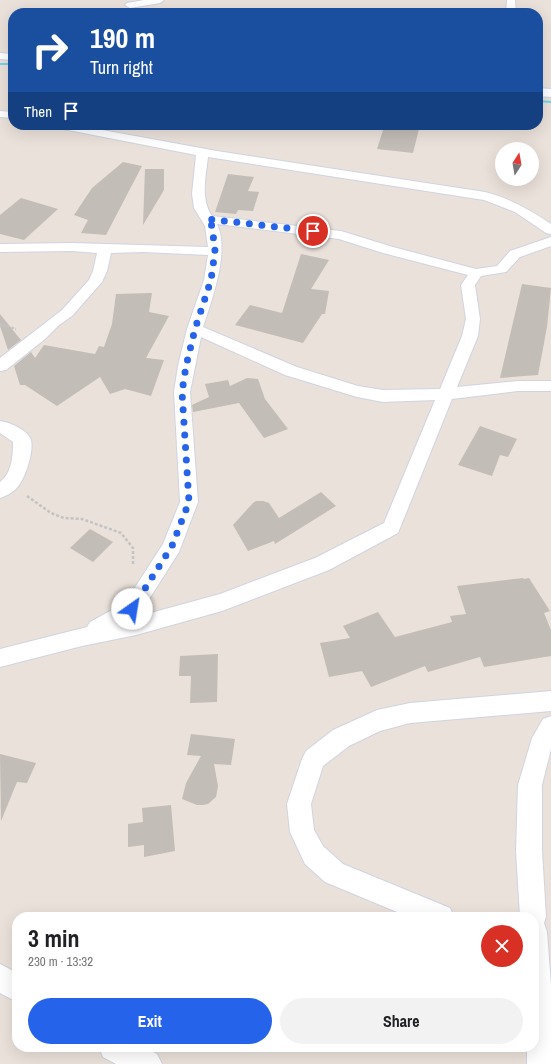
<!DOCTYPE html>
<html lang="en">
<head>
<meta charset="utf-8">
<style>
	:root { --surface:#fff; --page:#f2f2f2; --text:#202124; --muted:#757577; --accent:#2563eb }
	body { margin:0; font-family:"Archivo Narrow",sans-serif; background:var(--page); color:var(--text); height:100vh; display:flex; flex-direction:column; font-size:15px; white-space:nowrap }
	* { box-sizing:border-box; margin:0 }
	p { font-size:13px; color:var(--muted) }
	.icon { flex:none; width:22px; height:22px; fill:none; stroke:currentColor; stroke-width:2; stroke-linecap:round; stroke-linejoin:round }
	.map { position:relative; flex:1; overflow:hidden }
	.sheet { position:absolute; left:12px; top:912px; width:527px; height:140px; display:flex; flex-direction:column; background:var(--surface); border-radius:16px; box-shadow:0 4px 16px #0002 }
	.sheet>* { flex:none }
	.top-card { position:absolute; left:8px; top:8px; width:535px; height:122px; border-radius:16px; box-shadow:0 4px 16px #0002; background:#1a4fa0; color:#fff; overflow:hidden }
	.needle { width:26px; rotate:11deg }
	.tools { position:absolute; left:495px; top:142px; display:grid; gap:8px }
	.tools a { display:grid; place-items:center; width:44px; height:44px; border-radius:50%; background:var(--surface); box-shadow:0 4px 16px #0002; font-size:20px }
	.pin { position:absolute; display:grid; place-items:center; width:34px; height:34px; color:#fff; margin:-17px; border:2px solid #fff; border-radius:50%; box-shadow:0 1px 4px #0007 }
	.me { position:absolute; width:44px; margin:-22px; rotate:32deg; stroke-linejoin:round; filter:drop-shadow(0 0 3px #0008) }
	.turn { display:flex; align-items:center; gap:14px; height:84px; padding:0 16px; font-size:18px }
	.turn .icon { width:52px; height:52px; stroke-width:2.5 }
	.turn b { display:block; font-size:28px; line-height:34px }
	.then { display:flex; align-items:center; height:38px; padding:0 16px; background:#0003; gap:8px; font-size:15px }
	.round { display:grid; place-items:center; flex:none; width:42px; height:42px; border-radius:21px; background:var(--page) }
	.summary { display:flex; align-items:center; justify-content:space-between; height:68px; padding:0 16px }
	h1 { font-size:24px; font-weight:700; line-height:30px }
	.primary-button { display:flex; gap:8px; margin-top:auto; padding:8px 16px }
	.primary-button a { flex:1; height:46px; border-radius:24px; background:var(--accent); color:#fff; font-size:16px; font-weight:700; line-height:46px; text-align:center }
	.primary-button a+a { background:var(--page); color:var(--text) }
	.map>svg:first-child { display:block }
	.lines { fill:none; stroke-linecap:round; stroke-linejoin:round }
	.stream { fill:#71d4e8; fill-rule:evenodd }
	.building { fill:#c2bdb6 }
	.minor-casing { stroke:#cfd4e0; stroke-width:2 }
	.tertiary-casing { stroke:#cfd4e0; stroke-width:2 }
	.path-far1 { stroke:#c3c3c3; stroke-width:2; stroke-dasharray:2.5 1.5; stroke-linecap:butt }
	.path { stroke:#c3c3c3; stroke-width:2.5; stroke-dasharray:3 2; stroke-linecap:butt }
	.minor { fill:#fff; fill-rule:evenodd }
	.tertiary { fill:#fff; fill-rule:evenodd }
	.route { stroke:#2563eb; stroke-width:7; stroke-dasharray:0 12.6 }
</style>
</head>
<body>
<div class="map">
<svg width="551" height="1064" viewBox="0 0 551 1064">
	<rect width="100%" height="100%" fill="#eae1da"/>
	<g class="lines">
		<g class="stream">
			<rect x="0" y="63" width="13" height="2"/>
			<polygon points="538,100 551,101 551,103 538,102"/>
		</g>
	</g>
	<g class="building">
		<polygon points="389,125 420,125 413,153 377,149 384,127 389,127"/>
		<polygon points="123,162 142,166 106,235 81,233 88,220 74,215 92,188"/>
		<polygon points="145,169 164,169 164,190 143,225"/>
		<polygon points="228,174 254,177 248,191 259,192 253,211 238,210 236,214 215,212"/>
		<polygon points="21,198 58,209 24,240 0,234 0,215"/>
		<polygon points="301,254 329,260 311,289 329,291 325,314 322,314 303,343 235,325 250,305 282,313"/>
		<polygon points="522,284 551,288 547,327 538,375 500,378"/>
		<polygon points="152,293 149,312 169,316 146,358 164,360 151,396 125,389 110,394 100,377 57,406 25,385 20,385 14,366 31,352 35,358 44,345 95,354 99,346 104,347 112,324 116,294"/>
		<polygon points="0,314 21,340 8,350 0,326"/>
		<polygon points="247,378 258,379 265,399 288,429 264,438 239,403 193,412 192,405 209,397 205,384 228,380 230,386"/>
		<polygon points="480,426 517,439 508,457 500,455 492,476 458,465"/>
		<polygon points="321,492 336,506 275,544 274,541 248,551 233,525 253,503 256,501 263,501 269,503 279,518"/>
		<polygon points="90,529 113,542 93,562 70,548"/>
		<polygon points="523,578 524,579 529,578 550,611 544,613 551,630 551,656 484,667 480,657 428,672 425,666 371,687 362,671 329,677 320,643 350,638 343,626 378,612 395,637 452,622 450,616 466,614 457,586"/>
		<polygon points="218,654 217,702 190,703 191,676 179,676 180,656"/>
		<polygon points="191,734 235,739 231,765 214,764 218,786 216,797 208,804 203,805 197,805 182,799 186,783 201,756 187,755"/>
		<polygon points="0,754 36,763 27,783 17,782 1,821"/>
		<polygon points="171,805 175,851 144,857 144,845 128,847 128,824 143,822 142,808"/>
	</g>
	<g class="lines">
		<g class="minor-casing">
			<g id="minor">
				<polygon points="144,0 164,0 160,3 130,8 125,5 127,3"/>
				<polygon points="507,0 515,0 516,13 506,13"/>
				<polygon points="0,111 13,112 13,118 0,117"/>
				<path d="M52,125H75L217,151L485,192C509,198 530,210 551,224V234L546,233L515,212L484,200L208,157C206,176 200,199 212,216L341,231L393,247L476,269L497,266L510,251L551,237V246L520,257L506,272L481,276L475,285L480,319L478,336L457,387L518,381H551V391H518L452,399L398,533L329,570L222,611L136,635L82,646L0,667V649L87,627L90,622L125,603L163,544L180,502L174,392L178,366L187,329L204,280L208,255L143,252L111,253L107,271L102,282L72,316L59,325L45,339L6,370L0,371V358L62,310L89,280L93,271L97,253L72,251L0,252V244L72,243L208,247L205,226L194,208L192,194L196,155L58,128L54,127ZM217,224L339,239L383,253L468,275L461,285L466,319L462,336L440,389L383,390L358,386L297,367L203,327C212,300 230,251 217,224ZM201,337L285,375L357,397L383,402L435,400L384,523L315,558L220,594L136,617L139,615L179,552L198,502L190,392Z"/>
				<path d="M0,421C9,422 28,430 31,440C34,452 25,480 16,489C12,493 6,496 0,498V482C12,473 13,456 13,442L0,433Z"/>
				<polygon points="551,691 551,711 410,723 380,731 349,746 323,766 311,804 314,830 323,846 343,864 450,908 454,917 409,917 325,882 305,864 290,832 287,804 302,759 306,751 333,730 377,710 410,703"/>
				<polygon points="551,716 551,749 542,785 542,851 546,917 544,923 547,932 551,985 551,1064 527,1064 527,1047 534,1047 534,917 520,917 516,851 518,785 532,738 543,719"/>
				<polygon points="0,964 17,973 17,1002 0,993"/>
				<polygon points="99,1047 144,1047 157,1054 162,1064 116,1064 103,1057"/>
			</g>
		</g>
		<g class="tertiary-casing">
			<g id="tertiary">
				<polygon points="0,53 13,54 13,60 0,59"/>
				<polygon points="538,88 551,89 551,97 538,96"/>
			</g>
		</g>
		<polyline class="path-far1" points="0,324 16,329"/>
		<polyline class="path" points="27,496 51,513 64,518 82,519 121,533 133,548 133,566"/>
		<use href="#minor" class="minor"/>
		<use href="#tertiary" class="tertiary"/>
	</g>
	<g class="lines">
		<polyline class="route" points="132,609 172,546 189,502 182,392 186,366 195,329 211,280 215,251 212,226 207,219 313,231"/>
	</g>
</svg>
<div class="tools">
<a><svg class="needle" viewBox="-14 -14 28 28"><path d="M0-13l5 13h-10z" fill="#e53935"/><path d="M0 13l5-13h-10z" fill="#757577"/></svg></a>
</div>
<div class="pin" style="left:313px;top:231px;background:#d93025"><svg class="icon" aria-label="arrive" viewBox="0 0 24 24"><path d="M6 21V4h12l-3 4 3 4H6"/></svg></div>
<svg class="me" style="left:132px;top:609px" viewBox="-20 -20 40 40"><circle r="19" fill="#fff"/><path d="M0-13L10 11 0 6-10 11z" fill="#2563eb"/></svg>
<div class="top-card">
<div class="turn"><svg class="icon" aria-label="right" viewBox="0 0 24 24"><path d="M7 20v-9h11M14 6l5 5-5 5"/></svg><div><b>190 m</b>Turn right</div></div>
<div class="then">Then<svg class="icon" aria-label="arrive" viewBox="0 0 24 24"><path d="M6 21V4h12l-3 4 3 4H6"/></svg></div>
</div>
<section class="sheet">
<div class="summary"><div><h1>3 min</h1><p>230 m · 13:32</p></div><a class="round" style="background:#d93025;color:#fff"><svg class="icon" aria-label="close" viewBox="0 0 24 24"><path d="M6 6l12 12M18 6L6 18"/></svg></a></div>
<div class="primary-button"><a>Exit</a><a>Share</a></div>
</section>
</div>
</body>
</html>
